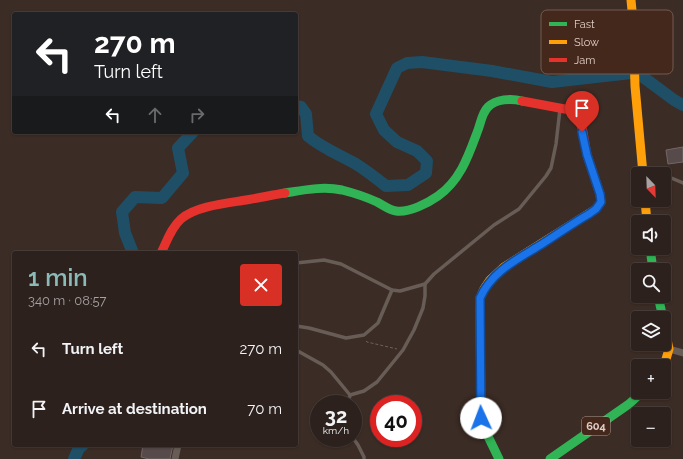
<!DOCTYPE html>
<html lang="en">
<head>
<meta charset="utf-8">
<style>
	:root { --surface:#2c211c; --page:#382e29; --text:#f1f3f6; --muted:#a6a3a3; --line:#483e3b; --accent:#8bbbb9 }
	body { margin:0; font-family:Raleway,sans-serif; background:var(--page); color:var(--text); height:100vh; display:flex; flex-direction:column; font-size:15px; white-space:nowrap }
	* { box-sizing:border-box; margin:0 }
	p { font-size:13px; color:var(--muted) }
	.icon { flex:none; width:22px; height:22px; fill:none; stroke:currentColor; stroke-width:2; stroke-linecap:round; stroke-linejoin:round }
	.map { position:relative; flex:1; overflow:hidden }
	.details { position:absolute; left:12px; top:251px; width:286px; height:196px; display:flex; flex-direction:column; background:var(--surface); border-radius:4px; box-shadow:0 1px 3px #0004,0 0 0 1px var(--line) }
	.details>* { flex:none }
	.hud { position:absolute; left:12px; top:12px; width:286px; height:122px; border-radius:4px; box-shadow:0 1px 3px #0004,0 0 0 1px var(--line); background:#202124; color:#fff; overflow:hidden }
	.needle { width:26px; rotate:157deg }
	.buttons { position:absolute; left:631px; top:167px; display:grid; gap:8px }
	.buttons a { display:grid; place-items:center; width:40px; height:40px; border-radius:4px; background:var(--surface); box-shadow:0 1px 3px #0004,0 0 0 1px var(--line); font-size:20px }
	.speed { position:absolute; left:310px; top:395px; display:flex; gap:8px; font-size:20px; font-weight:700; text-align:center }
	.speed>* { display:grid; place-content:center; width:52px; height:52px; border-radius:50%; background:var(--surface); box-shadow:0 1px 3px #0004,0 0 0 1px var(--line); line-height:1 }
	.speed small { font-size:10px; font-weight:400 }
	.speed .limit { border:6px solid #d22; background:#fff; color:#111 }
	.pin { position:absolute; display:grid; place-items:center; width:34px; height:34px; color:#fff; margin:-41px -17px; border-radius:50% 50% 50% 0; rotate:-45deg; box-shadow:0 0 4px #0007 }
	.pin .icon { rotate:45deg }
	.me { position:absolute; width:44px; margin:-22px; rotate:358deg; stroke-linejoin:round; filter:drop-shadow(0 0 3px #0008) }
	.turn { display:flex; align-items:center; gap:14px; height:84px; padding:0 16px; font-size:18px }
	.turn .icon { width:52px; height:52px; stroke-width:2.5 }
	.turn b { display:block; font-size:28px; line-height:34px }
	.lanes { display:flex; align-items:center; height:38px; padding:0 16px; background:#0003; justify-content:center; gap:20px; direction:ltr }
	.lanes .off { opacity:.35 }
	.round { display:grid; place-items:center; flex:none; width:42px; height:42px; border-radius:4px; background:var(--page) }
	.head { display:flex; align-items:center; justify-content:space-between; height:68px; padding:0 16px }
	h1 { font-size:24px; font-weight:600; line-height:30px; color:var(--accent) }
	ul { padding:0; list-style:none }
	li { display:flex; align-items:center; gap:12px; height:60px; padding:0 16px }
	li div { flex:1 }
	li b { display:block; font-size:15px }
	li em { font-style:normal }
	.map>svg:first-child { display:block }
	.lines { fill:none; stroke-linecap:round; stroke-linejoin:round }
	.river { stroke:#1f4f66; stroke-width:12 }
	.building { fill:#564a4a; stroke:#746666 }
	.path { stroke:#6d625e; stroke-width:1; stroke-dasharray:3 2; stroke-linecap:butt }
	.lane { stroke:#685c57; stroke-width:3.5 }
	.street { stroke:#685c57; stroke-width:7 }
	.fast { stroke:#30b455; stroke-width:9 }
	.slow { stroke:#ff9f0a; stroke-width:9 }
	.jam { stroke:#e5322d; stroke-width:9 }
	.route-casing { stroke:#114b97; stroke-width:10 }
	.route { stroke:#1a73e8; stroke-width:7 }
	.labels { text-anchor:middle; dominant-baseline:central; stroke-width:4; stroke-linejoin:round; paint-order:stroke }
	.shield { fill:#44281c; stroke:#b29c93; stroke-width:1 }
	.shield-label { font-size:11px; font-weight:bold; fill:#e1cec6 }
	.key { fill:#44281c; stroke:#735a4f; stroke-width:1 }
	.key-label { font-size:11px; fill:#e1cec6 }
</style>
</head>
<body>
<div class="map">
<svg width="683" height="459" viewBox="0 0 683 459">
	<rect width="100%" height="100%" fill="#3b2c25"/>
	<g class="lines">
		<g class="river">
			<polyline points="639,74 674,100 683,105"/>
			<path d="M296,106L301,107L306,114L308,136C322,148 340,155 356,164C367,171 376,178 386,186L408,185L426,173L427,161L417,151L397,142L384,130L376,114L397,68L407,63L422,62L492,71L552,82L631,73"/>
			<polyline points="133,253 125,233 122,212 135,197 162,198 183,173 178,148 193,132"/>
			<polyline points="74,459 79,448 83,445"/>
		</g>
	</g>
	<g class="building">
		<polygon points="683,147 683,162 668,164 666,150"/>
		<polygon points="143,445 173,445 170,459 149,459 141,457"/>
	</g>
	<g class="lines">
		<polyline class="path" points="366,341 367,342 397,349"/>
		<g class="lane">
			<polyline points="644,171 656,172 660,174"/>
			<polyline points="664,175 683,183"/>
			<polyline points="296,263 324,260 341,264 392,290 400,291 425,284"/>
			<polyline points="296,326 309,328 346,338 364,335 378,323 392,290"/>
			<polyline points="296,350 323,365 331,372 350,395"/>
			<polyline points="348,404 350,395 364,391 377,382 403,350 414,330 423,308 425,296 425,284 434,274 494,225 519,209 546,176 551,168 556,144 560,109"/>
			<polyline points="353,438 358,445 364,457 364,459"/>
		</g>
		<g class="street">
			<polyline points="669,349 683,353"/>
			<polyline points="175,459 178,445"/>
		</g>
		<g class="fast">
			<path d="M285,193C304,190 323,186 342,190C354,193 366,197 377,202C383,205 389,210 396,211C409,213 428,203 438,196C461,180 469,154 478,130C481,122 482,113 488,107C496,99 511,98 522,101"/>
			<polyline points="650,248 653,270"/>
			<polyline points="658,296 663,318"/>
			<polyline points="480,310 481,418 483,426 499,459"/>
			<polyline points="550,459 629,404 642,392"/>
		</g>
		<g class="slow">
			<polyline points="631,0 633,21 635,86 643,174"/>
			<polyline points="645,200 647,222"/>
			<polyline points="480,310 480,298 484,289 490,280 504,267 596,209"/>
			<polyline points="664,325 669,349 664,366"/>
		</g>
		<g class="jam">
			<polyline points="522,101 570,110 579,118 583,132 587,155 600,194 601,202 596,209"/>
			<path d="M161,253C167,241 171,228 181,219C195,206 228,203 246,200C259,198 272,195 285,193"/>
		</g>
	</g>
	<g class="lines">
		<g class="route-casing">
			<path id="route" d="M481,418L480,298C492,271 518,259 542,244C558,234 573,223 589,214L596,209L601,202L600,194L587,155L582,132"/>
		</g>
		<use href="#route" class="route"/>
	</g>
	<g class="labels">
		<rect class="shield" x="582" y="417" width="28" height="18" rx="3"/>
		<g class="shield-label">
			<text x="596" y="426">604</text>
		</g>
	</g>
	<rect x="541" y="10" width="132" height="64" rx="6" class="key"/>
	<rect x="549" y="22" width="18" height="4" fill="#30b455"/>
	<rect x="549" y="40" width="18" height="4" fill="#ff9f0a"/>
	<rect x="549" y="58" width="18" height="4" fill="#e5322d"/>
	<g class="key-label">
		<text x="574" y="28">Fast</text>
		<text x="574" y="46">Slow</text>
		<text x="574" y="64">Jam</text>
	</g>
</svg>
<div class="buttons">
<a><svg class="needle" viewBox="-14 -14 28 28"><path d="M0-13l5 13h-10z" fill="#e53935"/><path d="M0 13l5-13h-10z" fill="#a6a3a3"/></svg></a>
<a><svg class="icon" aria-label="sound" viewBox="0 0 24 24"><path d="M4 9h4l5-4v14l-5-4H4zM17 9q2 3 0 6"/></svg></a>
<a><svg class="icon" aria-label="search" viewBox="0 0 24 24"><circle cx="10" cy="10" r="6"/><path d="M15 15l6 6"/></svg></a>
<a><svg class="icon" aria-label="layers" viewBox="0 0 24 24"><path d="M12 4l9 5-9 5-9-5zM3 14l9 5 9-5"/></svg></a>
<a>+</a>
<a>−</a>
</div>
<div class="speed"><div>32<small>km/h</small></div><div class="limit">40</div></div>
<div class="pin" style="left:582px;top:132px;background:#d93025"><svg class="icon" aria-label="arrive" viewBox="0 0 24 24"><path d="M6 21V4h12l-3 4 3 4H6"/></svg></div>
<svg class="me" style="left:481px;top:418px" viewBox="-20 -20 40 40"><circle r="19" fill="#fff"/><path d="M0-13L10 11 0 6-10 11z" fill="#1a73e8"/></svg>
<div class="hud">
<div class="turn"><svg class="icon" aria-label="left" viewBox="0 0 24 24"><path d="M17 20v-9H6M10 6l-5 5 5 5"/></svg><div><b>270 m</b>Turn left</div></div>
<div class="lanes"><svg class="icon" aria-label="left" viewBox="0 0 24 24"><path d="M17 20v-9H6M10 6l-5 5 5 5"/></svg><svg class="icon off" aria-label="ahead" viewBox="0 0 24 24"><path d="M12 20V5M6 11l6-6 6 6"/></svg><svg class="icon off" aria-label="right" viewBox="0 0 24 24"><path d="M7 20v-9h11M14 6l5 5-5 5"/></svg></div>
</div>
<section class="details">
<div class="head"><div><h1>1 min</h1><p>340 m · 08:57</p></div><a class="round" style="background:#d93025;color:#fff"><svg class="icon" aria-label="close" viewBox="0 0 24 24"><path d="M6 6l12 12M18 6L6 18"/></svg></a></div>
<ul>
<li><svg class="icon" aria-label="left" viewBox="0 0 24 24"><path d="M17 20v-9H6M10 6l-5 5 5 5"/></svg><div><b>Turn left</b></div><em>270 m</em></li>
<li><svg class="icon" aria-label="arrive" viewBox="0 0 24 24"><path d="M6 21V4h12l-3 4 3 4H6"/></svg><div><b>Arrive at destination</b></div><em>70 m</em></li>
</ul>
</section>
</div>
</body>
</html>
